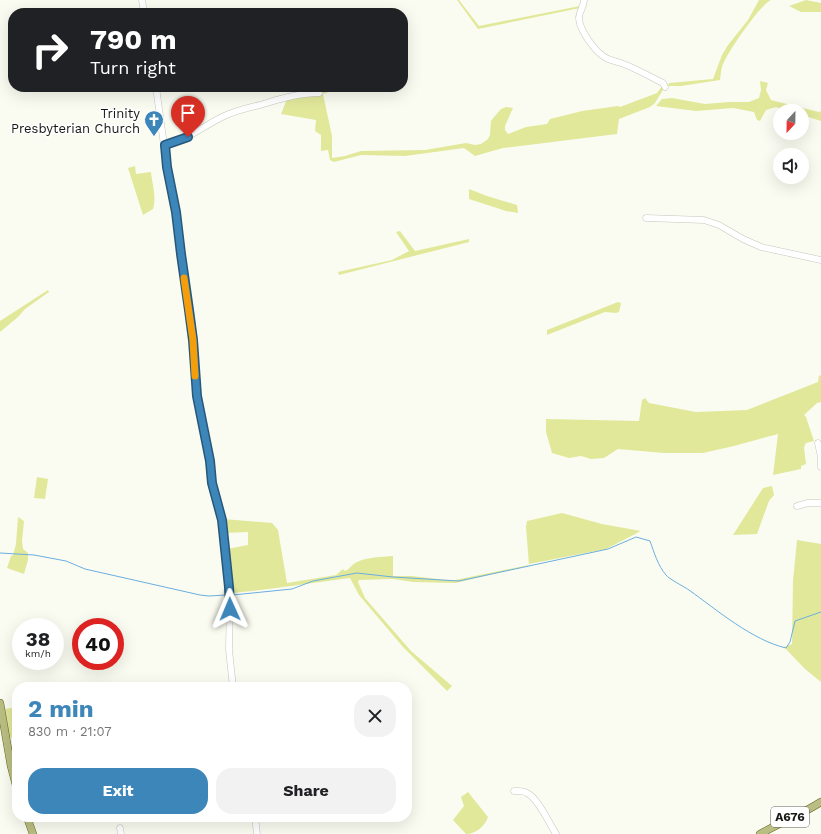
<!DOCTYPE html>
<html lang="en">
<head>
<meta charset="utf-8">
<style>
	:root { --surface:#fff; --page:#f2f2f2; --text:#202124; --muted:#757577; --accent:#3c86ba }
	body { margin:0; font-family:"Work Sans",sans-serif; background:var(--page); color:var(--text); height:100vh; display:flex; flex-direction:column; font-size:15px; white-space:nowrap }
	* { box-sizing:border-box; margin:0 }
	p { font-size:13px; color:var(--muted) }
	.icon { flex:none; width:22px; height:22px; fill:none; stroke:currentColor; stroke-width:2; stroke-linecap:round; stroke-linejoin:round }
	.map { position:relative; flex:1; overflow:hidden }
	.panel { position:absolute; left:12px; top:682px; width:400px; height:140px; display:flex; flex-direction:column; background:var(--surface); border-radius:16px; box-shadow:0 4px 16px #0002 }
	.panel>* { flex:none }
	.hud { position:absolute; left:8px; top:8px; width:400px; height:84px; border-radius:16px; box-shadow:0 4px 16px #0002; background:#202124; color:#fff; overflow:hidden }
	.needle { width:26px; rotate:202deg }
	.buttons { position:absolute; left:773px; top:104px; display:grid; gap:8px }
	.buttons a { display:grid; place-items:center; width:36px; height:36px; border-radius:50%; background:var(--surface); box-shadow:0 4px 16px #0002; font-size:20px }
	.speed { position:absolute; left:12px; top:618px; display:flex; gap:8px; font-size:20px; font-weight:700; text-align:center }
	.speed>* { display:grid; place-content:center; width:52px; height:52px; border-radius:50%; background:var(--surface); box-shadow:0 4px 16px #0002; line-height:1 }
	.speed small { font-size:10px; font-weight:400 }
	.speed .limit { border:6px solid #d22; background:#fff; color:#111 }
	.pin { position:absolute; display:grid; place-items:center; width:34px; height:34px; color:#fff; margin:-41px -17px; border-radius:50% 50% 50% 0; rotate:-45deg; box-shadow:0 0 4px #0007 }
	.pin .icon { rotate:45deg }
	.me { position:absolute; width:44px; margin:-22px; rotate:359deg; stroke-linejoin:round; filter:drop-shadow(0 0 3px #0008) }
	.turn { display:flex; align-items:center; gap:14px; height:84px; padding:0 16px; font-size:18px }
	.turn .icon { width:52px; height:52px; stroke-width:2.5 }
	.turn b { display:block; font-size:28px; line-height:34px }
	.round { display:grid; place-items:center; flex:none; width:42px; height:42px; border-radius:16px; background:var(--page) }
	.summary { display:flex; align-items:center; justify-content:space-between; height:68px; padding:0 16px }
	h1 { font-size:24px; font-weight:700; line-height:30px; color:var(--accent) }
	.primary-button { display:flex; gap:8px; margin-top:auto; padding:8px 16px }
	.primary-button a { flex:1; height:46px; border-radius:16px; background:var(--accent); color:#fff; font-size:16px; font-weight:700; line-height:46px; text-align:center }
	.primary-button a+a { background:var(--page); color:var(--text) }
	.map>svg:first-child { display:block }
	.green { fill:#e1e89a }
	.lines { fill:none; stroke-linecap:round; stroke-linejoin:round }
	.stream { stroke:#6baee0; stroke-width:1 }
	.minor-casing { stroke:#c5c6bc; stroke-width:7 }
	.major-casing { stroke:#646825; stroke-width:8 }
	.minor { stroke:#fff; stroke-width:6 }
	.major { stroke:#bbbe82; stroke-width:7 }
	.route-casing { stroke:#275779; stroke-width:10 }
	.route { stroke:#3c86ba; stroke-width:7 }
	.slow { stroke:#f59e0b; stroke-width:7 }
	.labels { text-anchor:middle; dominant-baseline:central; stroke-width:3; stroke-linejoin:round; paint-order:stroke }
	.shield { fill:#fff; stroke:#5d5e5b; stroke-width:1 }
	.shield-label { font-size:12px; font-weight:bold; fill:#181915 }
	.poi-label { font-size:13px; fill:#181915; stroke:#fff; text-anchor:end }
</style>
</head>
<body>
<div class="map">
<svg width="821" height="834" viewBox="0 0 821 834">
	<rect width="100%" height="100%" fill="#fbfcf1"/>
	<g class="green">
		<polygon points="457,0 459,0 479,26 580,6 580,8 478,29"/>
		<path d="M759,0H771C760,5 730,49 724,62C721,67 721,74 720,80L681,86H668L669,83L713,79L722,55L728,45L748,20Z"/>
		<polygon points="806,0 821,3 821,12 801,12 789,6"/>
		<polygon points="760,81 768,83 766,90 771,100 819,112 821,111 821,121 802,115 802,111 789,111 776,107 766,110 760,121 757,120 754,112 733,108 696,111 656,106 662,99 672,98 705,104 729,102 749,102 759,98 761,90"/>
		<polygon points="662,86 664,87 663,90 655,103 650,107 619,119 617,134 503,148 475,156 464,148 405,156 361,155 334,162 330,160 328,150 321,151 321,135 315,131 316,120 281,114 287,99 310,94 323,94 322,91 333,87 344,87 323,94 332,136 332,158 345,156 361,151 425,150 466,143 475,145 481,144 488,139 490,135 491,121 494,117 501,109 506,107 513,108 505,126 505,130 508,134 526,127 547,124 550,119 582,111 618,106 620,107 657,93"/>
		<path d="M135,166L136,174L151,172C152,184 157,198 153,209L143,215L128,168Z"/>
		<polygon points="469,189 487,196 517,205 518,213 506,211 469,199"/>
		<polygon points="400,231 415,251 469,239 469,242 339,275 338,272 392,260 409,251 396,232"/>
		<polygon points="48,290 49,292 25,309 18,317 0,332 0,321"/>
		<polygon points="618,302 621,303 619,312 616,313 605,312 547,335 547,330"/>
		<polygon points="819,375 821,376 821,402 817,403 804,415 806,417 814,441 806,443 804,447 806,464 801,466 801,469 773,475 778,434 734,446 703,453 664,453 618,449 604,458 591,459 581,456 569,458 552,453 546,432 546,419 639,421 642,400 645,398 649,403 696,412 747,410 818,382"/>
		<polygon points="37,477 48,479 45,499 34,498"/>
		<polygon points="772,486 774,495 769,501 757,534 733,535 763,488"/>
		<path d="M562,513L602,524L641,531L606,549L529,564V566L455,583L413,582L393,579L359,580L358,582L365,598L411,651L452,686L447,691L403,647L359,595L350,578C311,583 272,589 233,593L227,549L248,545V532L225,533L224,519L272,523L278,530L287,583L336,575L343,569L345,571C349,570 352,564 357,562C368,557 381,557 393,556V576H412L446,580H455L529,565L526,527L527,521Z"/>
		<polygon points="18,517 24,521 22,541 23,549 28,553 28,560 24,574 7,568 11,556 13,555 16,544"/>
		<polygon points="797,540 821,544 821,682 805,669 784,647 792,644 793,581"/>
		<polygon points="17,707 17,740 9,737 5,709"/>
		<path d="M468,792L488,817C485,826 476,834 466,834L453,820L464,806L461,797Z"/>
	</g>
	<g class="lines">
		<g class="stream">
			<polyline points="0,553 34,555 66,561 85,569 200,595 209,596 226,595"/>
			<path d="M233,595L292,589L313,581L357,573L393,577L459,581L608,549L636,537L650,541C654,552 658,566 666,575C669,579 683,586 689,590C717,610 752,640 786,648L790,642L795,621L821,612"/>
		</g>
		<g class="minor-casing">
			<g id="minor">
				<polyline points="142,0 144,13"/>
				<path d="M584,0C584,7 579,11 579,18C579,29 594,50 603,56C608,60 615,61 621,63C635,68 649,76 663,83L665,87"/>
				<polyline points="156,87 167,167 176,213 181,254 189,310 193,340 197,395 210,461 211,483 223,526 230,597 229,650 233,687"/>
				<path d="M165,145C187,140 202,127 222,117C234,111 247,108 260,105C279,99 299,93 319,93"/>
				<polyline points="646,218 704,220 719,225 743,239 761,247 821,260"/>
				<polyline points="818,443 821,457 821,467"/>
				<polyline points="797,506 808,503 821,503"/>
				<path d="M514,791C519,791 523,790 527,793C538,798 549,823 556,834"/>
				<polyline points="255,817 257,834"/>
				<polyline points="120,828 121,834"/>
			</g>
		</g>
		<g class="major-casing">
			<g id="major">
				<polyline points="0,703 11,766 17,789"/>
				<polyline points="27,817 33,834"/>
				<path d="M760,834C780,823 802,814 821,802"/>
			</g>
		</g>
		<use href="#minor" class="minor"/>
		<use href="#major" class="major"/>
	</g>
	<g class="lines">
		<g class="route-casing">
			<polyline id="route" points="188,137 165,145 167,167 176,212 181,254 189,310 193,340 197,396 210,461 212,483 222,520 229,587 230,609"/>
		</g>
		<use href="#route" class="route"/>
		<polyline class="slow" points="184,278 193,340 195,376"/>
	</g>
	<defs>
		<g id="church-pin" transform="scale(1)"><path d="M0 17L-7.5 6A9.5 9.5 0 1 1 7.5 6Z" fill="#3c86ba" stroke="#fff"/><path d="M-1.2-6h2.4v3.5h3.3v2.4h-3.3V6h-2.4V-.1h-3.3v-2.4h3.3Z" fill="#fff"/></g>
	</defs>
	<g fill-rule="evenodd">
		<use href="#church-pin" x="154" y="120"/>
	</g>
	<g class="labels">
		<rect class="shield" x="771" y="807" width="38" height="20" rx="3"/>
		<g class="shield-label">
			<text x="790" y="817">A676</text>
		</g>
		<g class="poi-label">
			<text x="140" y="113">Trinity<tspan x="140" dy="15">Presbyterian Church</tspan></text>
		</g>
	</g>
</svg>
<div class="buttons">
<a><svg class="needle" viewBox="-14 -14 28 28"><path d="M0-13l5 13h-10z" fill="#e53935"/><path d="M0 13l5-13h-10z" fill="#757577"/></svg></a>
<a><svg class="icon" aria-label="sound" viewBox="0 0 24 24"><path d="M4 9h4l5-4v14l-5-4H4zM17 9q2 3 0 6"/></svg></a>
</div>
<div class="speed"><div>38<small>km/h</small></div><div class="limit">40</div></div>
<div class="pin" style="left:188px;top:137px;background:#d93025"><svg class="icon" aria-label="arrive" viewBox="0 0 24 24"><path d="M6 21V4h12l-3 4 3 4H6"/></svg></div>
<svg class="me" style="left:230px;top:609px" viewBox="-20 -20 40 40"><path d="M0-17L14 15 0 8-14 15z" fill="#3c86ba" stroke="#fff" stroke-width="4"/></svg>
<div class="hud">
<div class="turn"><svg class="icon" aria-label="right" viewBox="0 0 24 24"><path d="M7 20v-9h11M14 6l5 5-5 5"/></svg><div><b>790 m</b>Turn right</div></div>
</div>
<section class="panel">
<div class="summary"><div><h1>2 min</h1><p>830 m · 21:07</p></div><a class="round"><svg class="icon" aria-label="close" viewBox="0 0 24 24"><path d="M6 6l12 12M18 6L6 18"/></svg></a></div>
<div class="primary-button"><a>Exit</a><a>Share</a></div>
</section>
</div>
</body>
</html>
